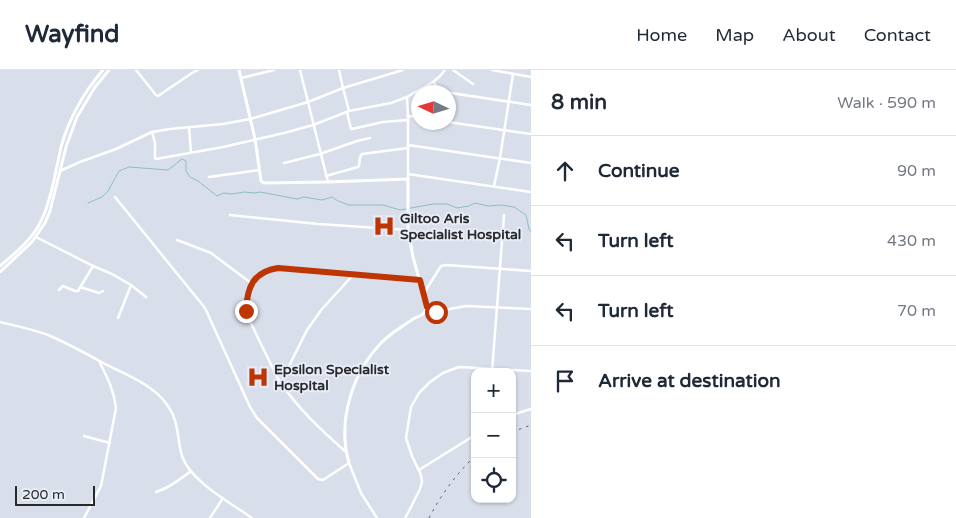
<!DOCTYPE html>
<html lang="en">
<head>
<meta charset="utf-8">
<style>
  body { margin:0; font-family:"Varela Round",sans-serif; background:#f6f6f7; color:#1f2937 }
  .controls { position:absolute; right:15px; bottom:15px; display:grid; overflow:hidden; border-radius:10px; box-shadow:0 1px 4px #0004 }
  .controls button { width:45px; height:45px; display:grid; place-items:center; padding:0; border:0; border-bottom:1px solid #e0e1e3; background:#fff; color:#1f2937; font:25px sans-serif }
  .compass { position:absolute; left:411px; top:15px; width:45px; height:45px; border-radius:50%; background:#fff; box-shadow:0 1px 4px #0004; rotate:274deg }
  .scale { position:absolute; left:15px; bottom:12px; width:80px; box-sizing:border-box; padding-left:5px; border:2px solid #27292d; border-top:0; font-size:14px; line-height:18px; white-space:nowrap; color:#27292d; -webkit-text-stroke:4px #e7ecf7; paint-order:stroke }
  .stop { position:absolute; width:15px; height:15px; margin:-11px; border:4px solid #be3504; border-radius:50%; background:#fff }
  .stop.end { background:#be3504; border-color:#fff; box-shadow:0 1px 5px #0008 }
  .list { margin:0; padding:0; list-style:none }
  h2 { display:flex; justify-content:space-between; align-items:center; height:65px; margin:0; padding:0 20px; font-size:21px }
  h2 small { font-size:16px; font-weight:400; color:#747a83 }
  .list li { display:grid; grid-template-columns:32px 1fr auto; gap:15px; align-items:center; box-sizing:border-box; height:70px; padding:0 20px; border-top:1px solid #e0e1e3 }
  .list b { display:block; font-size:19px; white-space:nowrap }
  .list em { font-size:16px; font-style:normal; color:#747a83 }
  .icon { flex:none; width:28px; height:28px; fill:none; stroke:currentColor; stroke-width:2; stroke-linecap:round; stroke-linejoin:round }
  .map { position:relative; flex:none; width:531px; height:448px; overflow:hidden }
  header { display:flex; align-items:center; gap:30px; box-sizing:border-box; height:70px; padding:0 25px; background:#fff; border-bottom:1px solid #e0e1e3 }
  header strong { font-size:24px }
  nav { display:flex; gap:28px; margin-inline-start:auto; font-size:18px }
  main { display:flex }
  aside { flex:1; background:#fff }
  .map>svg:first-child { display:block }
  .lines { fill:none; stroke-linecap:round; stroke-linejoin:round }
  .stream { stroke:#8ebdc3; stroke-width:1 }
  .minor { stroke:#fff; stroke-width:2.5 }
  .tertiary { stroke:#fff; stroke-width:3 }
  .rail { stroke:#5d6066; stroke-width:1; stroke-dasharray:2.5 5; stroke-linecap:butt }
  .route { stroke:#be3504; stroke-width:6 }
  .labels { text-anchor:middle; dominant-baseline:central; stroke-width:4; stroke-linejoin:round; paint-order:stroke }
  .poi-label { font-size:14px; font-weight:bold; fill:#27292d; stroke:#e7ecf7; text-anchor:start }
</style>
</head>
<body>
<header>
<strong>Wayfind</strong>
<nav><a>Home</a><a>Map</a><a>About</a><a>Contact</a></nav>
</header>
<main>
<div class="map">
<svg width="531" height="448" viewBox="0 0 531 448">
  <rect width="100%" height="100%" fill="#d9dfea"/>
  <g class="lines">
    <path class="stream" d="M88,133L102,127L108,121L119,101L129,97L168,100L182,89L186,91V101L190,107L198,111L217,126L224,123L231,124L245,122L254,123L260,122L297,129L304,127L322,130L332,127L338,131L349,135H383L400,140L433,134H447L457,138L469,136L475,133L488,136L501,135L514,137L526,145L529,159L531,162"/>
    <g class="minor">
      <path d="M136,0L156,25L158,26L192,3L198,0"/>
      <path d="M300,0L328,112"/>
      <path d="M339,0L343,18L349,41"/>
      <path d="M453,0L473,14"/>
      <path d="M492,0L531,7"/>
      <path d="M241,8L274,0"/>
      <path d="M433,12L439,19L444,22L531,35"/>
      <path d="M407,28L408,46V109"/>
      <path d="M347,42L351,59H352L383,52L408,50"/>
      <path d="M408,46L418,47"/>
      <path d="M448,52L531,64"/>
      <path d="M189,57L191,83"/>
      <path d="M152,62L155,73V88L156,89L223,77L284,63L313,55L349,41L391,33L407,27L433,12L440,6L445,0"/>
      <path d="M408,75L531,93"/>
      <path d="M284,93L320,84L357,71L370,68"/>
      <path d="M60,101L80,92L116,79L152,62L170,59L223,54L250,49L308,32L343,18L403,0"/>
      <path d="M408,104L531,122"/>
      <path d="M326,106L358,97L359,96L360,87L362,84L408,78"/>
      <path d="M209,107L259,100"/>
      <path d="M494,116L500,88L513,4"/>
      <path d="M115,127L205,238L250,337L257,348L318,409L323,410L349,393L361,423L377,448"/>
      <path d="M230,145L318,154L408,160"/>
      <path d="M408,163L442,165"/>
      <path d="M36,167L93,196L112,204L131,215L146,227"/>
      <path d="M177,170L211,183L251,213"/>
      <path d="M80,217L99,223L103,221"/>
      <path d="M59,220L63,216L75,221H78L93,196"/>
      <path d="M424,223L441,196L446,195L531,201"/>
      <path d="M423,244L466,236L531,239"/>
      <path d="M118,248L131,215"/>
      <path d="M0,252C16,256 32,259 48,265C67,273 87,284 105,294C127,305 154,315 168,336C179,351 177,369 182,386C190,411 231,433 252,448"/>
      <path d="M492,302L504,145"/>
      <path d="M282,315L285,304L307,260L322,239L354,204"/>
      <path d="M512,345L531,339"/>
      <path d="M84,366L110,373"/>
      <path d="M346,382C321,360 295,336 277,307L245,241C247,217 253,202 277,198L420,210"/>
      <path d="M419,400L475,365"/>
      <path d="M156,422C169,418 179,410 190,402"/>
      <path d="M84,448L101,416L116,338C114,320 107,307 99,291"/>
      <path d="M210,448L223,428"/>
      <path d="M405,448L409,441L420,419L422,412L421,405L412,386L406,368L411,337L419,323L430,312L443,303L459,297L531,301"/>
    </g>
    <g class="tertiary">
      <path d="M239,0L255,69L261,111L264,113L328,112L408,109V160L413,187L427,237C426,239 425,242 423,244C421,246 417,247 413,249C407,253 400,258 394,262C390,265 386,268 382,272C352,303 337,351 349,393"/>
      <path d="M0,196C15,183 32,170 41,151C51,131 56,100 61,77C69,49 84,22 103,0"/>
      <path d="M0,202L32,172L45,153L50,141L66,77L77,47L95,17L109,0"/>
    </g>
    <g class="rail">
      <path d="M512,362L531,355"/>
      <path d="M429,448C441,425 456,404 475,386"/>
    </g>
  </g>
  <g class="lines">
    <path class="route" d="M246,241C247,217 253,202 278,198L420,210L427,237L436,242"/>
  </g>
  <defs>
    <g id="hospital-bare" transform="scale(1.725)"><path d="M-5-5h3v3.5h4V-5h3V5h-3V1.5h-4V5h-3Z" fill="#be3504" stroke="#e7ecf7" stroke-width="2.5" paint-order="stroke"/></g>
  </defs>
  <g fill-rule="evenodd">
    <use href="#hospital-bare" x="384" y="156"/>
    <use href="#hospital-bare" x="258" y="307"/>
  </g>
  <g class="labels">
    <g class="poi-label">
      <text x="400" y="148">Giltoo Aris<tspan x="400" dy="16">Specialist Hospital</tspan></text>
      <text x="274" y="299">Epsilon Specialist<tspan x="274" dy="16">Hospital</tspan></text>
    </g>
  </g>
</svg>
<div class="controls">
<button>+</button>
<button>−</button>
<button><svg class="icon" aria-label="locate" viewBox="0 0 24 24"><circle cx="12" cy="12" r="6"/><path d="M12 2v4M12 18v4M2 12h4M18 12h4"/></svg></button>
</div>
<svg class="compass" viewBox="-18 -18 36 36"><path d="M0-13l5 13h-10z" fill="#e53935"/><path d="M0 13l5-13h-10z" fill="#747a83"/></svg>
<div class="scale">200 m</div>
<div class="stop" style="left:436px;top:242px"></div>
<div class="stop end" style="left:246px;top:241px"></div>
</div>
<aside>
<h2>8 min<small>Walk · 590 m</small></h2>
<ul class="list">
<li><svg class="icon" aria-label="ahead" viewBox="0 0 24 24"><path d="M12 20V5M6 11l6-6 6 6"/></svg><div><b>Continue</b></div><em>90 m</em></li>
<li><svg class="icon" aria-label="left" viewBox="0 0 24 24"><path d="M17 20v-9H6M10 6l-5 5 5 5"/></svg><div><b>Turn left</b></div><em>430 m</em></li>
<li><svg class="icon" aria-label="left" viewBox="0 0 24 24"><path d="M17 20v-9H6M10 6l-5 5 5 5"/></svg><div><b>Turn left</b></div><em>70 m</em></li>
<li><svg class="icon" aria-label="arrive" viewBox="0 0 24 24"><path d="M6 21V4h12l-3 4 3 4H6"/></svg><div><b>Arrive at destination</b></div></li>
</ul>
</aside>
</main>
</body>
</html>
